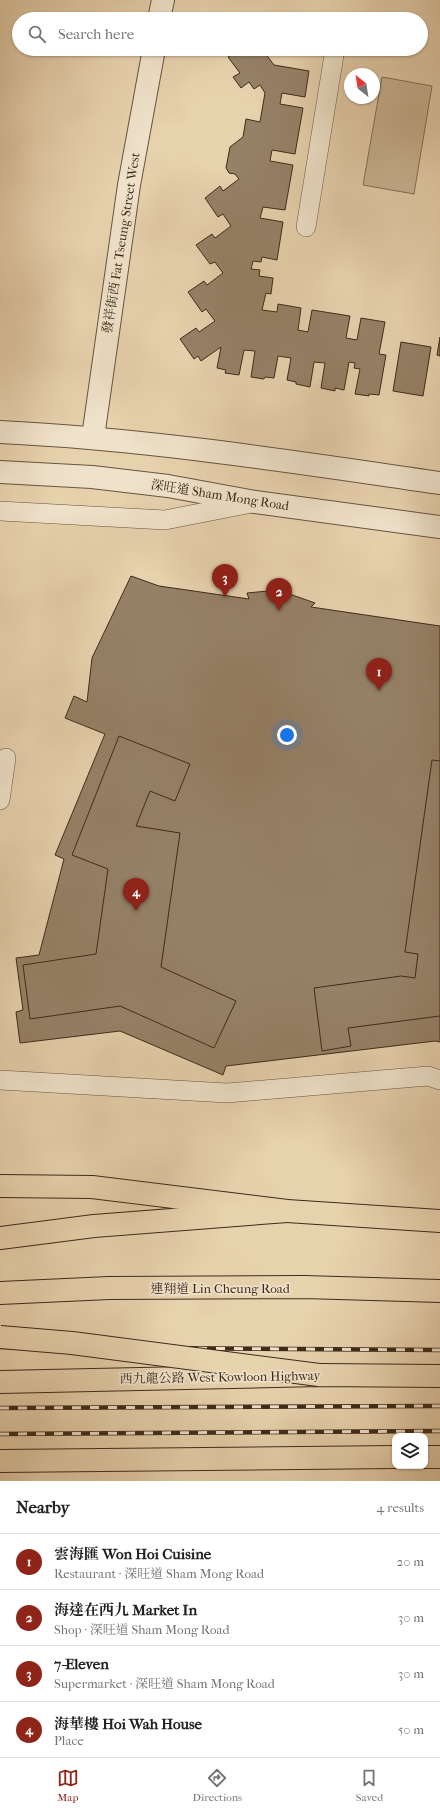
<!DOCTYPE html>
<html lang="en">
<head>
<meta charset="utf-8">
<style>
  body { margin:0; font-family:"IM FELL French Canon","Noto Serif TC",serif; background:#f2f2f2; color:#202124 }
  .controls { position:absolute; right:12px; bottom:12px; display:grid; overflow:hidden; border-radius:8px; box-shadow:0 1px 3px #0004 }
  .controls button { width:36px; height:36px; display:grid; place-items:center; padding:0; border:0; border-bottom:1px solid #e0e0e0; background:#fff; color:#202124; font:20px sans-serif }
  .compass { position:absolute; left:344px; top:68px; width:36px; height:36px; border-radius:50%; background:#fff; box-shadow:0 1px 3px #0004; rotate:330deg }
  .you { position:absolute; left:287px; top:735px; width:14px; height:14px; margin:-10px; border:3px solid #fff; border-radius:50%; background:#1a73e8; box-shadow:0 0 0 6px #1a73e833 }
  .badge { display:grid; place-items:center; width:26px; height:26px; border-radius:50%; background:#8f2418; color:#fff; font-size:13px; font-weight:700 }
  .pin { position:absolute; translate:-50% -33px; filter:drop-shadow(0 1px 2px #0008) }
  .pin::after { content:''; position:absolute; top:21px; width:14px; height:12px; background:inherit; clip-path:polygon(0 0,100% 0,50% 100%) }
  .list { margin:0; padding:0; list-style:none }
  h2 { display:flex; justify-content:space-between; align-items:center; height:52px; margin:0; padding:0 16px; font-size:17px }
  h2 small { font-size:13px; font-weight:400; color:#757577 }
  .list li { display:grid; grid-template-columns:26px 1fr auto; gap:12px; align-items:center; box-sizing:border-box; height:56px; padding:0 16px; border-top:1px solid #e0e0e0 }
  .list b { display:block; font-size:15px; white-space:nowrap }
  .list p { margin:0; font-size:13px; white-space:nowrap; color:#757577 }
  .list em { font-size:13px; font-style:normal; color:#757577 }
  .icon { flex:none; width:22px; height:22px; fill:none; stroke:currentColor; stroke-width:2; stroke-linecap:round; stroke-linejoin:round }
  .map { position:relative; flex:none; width:440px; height:1481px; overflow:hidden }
  .search { position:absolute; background:#fff; box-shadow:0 1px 3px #0004; left:12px; right:12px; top:12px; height:44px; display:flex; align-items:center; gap:10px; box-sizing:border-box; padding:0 14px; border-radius:22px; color:#757577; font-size:15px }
  .sheet { height:276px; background:#fff }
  nav { display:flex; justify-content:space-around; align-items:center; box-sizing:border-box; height:56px; border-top:1px solid #e0e0e0; background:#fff; font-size:11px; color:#757577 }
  nav a { display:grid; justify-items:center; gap:2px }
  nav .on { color:#8f2418 }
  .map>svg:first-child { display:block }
  .green { fill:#cab595; stroke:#847058 }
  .building { fill:#968167; stroke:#3e2a1a }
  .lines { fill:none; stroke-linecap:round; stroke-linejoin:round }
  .service-casing { stroke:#68543f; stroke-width:20 }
  .minor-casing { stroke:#68543f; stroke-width:24 }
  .tertiary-casing { stroke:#68543f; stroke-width:24 }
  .primary-casing { stroke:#3e2a1a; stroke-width:24 }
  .trunk-casing { stroke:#3e2a1a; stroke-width:24 }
  .motorway-casing { stroke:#3e2a1a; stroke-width:24 }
  .service { stroke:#efe2ca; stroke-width:19 }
  .minor { stroke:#efe2ca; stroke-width:22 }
  .tertiary { stroke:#efe2ca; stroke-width:22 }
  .primary { stroke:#e7d2ae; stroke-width:22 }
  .trunk { stroke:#e7d2ae; stroke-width:22 }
  .motorway { stroke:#e7d2ae; stroke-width:22 }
  .rail-casing { stroke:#3e2a1a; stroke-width:4.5 }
  .rail { stroke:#efe2ca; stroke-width:3; stroke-dasharray:9; stroke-linecap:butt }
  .motorway-bridge-casing { stroke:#3e2a1a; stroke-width:24; stroke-linecap:butt }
  .motorway-bridge { stroke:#e7d2ae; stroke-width:22 }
  .labels { text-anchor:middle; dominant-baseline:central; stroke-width:3.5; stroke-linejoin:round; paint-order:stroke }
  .street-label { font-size:13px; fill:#3e2a1a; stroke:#efe2ca }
</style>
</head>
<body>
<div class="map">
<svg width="440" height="1481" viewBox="0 0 440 1481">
  <rect width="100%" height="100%" fill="#e7d2ae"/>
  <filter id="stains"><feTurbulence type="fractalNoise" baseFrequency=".005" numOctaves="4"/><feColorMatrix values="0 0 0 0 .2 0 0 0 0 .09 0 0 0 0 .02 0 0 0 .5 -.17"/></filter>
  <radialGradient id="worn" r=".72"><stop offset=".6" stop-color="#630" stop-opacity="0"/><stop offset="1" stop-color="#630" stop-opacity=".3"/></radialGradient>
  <path class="green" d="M382,77L432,86L414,194L363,185Z"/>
  <g class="building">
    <path d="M239,49H242L246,54L252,49H257L262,56L265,53L274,65L309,71L305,97L282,93L280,104L303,108L295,154L272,150L270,161L293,165L285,210L263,207L260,218L283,222L277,260L262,257L261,262L253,261L251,269L260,270L259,276L273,278L271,294L266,293L262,310L277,312L278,304L301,308L298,330L308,332L312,310L350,316L346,338L357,340L361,318L385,322L379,354L386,355L379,395L369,394V396L355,394L360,369L354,368L355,363L349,362L344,390L335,388V391L321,388L325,363L314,362L310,387L296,384V382L287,380L291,358L278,356L274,378L265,377L264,379L251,377L255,351L244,350L239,375L225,373L226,370L217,368L221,347L201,361L198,356L194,359L180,339L196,328L199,332L215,321L206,309L202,312L188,292L204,281L207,285L223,273L215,262L210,264L196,245L212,234L215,238L231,226L223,214L218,217L205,198L220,186L223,191L239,179L235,174L229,173L226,168L230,147L243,137L246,119L260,122L265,93L260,85L254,89L249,82L241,88L233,77L240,73L228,57Z"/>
    <path d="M440,337V356L437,355Z"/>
    <path d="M401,342L431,347L423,396L393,391Z"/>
    <path d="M131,576L159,586L249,599L247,593L268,591L284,592L315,603L311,607L440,626V1042L435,1041L226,1066L223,1075L120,1031L20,1043L16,1012L23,1010L16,958L39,955L64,859L55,855L105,734L65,718L74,696L87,702L92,658Z"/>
    <path d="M119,736L190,764L175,801L150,791L136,826L180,833L161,967L236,1001L214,1048L120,1006L30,1019L23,965L96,954L108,869L72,855Z"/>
    <path d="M432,760L440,761V1016L348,1028L351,1046L322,1051L314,988L401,976L415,978L418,954L405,952Z"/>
  </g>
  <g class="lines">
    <g class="service-casing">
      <g id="service">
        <path d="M306,227L335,49"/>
        <path d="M0,511L165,520L252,503"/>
        <path d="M0,800L6,758"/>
        <path d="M0,1080L227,1093L428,1076L440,1080"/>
      </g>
    </g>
    <g class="minor-casing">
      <g id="minor">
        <path d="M159,19L163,0"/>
        <path d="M93,437L129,185L154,49"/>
      </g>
    </g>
    <g class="tertiary-casing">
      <g id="tertiary">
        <path d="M0,432C148,439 294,462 440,483"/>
        <path d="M0,472L92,477L168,486L255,502L440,527"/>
      </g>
    </g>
    <g class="primary-casing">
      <path id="primary" d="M0,1186L92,1187L287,1211L440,1221"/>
    </g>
    <g class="trunk-casing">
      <g id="trunk">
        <path d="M0,1238L94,1226L287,1211"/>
        <path d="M0,1293L109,1288L304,1287L440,1291"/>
      </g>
    </g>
    <g class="motorway-casing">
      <g id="motorway">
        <path d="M0,1382L319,1375L440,1376"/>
        <path d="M425,1457H440"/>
        <path d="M0,1461L395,1457"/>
      </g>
    </g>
    <use href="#service" class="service"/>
    <use href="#minor" class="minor"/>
    <use href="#tertiary" class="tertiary"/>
    <use href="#primary" class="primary"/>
    <use href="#trunk" class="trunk"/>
    <use href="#motorway" class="motorway"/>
    <g class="rail-casing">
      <g id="rail">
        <path d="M0,1347L440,1350"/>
        <path d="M0,1408L440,1406"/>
        <path d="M0,1434L440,1431"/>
      </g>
    </g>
    <use href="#rail" class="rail"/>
    <g class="motorway-bridge-casing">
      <path id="motorway-bridge" d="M0,1337L72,1343L319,1375"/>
    </g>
    <use href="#motorway-bridge" class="motorway-bridge"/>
  </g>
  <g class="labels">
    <g class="street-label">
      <text transform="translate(121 243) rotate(-81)">發祥街西 Fat Tseung Street West</text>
      <text transform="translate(220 495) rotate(9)">深旺道 Sham Mong Road</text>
      <text x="220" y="1288">連翔道 Lin Cheung Road</text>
      <text transform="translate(220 1377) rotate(-1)">西九龍公路 West Kowloon Highway</text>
    </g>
  </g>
  <rect width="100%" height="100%" filter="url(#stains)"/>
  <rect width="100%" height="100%" fill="url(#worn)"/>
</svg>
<div class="controls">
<button><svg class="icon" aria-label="layers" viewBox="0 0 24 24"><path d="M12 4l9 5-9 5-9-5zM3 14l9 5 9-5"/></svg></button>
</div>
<svg class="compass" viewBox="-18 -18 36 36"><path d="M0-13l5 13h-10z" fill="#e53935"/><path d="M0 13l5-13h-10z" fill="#757577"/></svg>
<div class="you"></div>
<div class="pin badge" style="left:379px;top:691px">1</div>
<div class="pin badge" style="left:279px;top:611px">2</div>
<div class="pin badge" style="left:225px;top:597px">3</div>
<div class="pin badge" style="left:136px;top:911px">4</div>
<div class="search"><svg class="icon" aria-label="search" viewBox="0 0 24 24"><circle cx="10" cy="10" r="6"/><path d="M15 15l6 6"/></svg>Search here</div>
</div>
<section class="sheet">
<h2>Nearby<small>4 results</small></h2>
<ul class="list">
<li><span class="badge">1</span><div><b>雲海匯 Won Hoi Cuisine</b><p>Restaurant · 深旺道 Sham Mong Road</p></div><em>20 m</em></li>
<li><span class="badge">2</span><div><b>海達在西九 Market In</b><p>Shop · 深旺道 Sham Mong Road</p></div><em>30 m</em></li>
<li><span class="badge">3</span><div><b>7-Eleven</b><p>Supermarket · 深旺道 Sham Mong Road</p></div><em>30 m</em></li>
<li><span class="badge">4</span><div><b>海華樓 Hoi Wah House</b><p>Place</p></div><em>50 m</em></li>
</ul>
</section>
<nav>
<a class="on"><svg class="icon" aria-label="map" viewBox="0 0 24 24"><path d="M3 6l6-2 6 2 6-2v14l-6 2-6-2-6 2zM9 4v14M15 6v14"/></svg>Map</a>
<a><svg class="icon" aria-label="directions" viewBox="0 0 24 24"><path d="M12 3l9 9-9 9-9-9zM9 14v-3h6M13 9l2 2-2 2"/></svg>Directions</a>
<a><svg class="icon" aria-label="saved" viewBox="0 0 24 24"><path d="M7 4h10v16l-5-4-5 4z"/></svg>Saved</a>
</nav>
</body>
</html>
